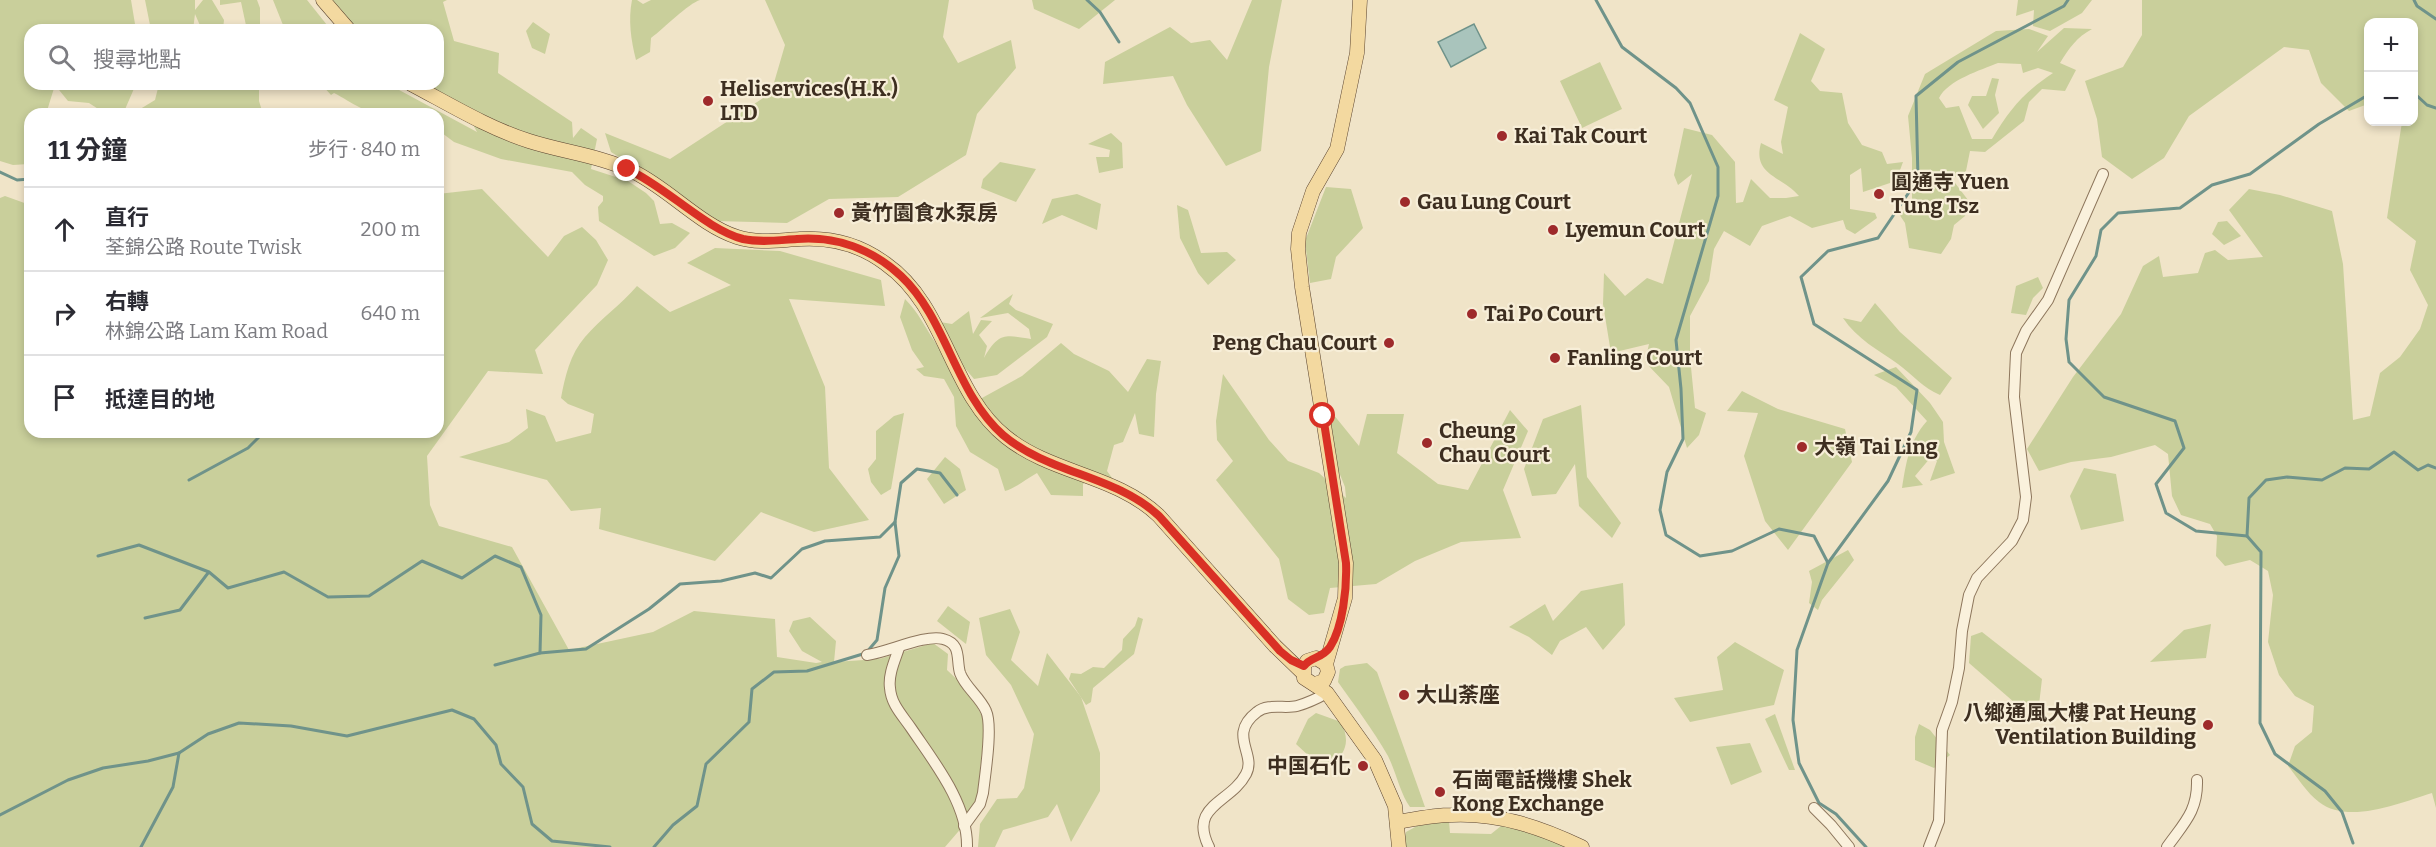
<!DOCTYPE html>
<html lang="zh-TW">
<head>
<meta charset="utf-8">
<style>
  body { margin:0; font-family:Bitter,"Noto Sans TC",serif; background:#f7f7f7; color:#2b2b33 }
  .controls { position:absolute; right:18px; top:18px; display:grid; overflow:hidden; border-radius:12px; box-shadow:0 3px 9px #0003 }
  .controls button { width:54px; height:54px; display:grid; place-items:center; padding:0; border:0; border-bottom:2px solid #e1e1e2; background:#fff; color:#2b2b33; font:30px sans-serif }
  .stop { position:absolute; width:18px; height:18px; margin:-14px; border:4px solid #d93025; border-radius:50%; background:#fff }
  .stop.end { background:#d93025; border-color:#fff; box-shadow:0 2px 6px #0008 }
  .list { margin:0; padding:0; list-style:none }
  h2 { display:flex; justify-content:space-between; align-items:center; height:78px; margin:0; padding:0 24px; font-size:26px }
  h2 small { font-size:20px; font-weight:400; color:#7c7c81 }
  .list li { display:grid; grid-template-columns:39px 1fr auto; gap:18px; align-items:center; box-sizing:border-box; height:84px; padding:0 24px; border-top:2px solid #e1e1e2 }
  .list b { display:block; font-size:22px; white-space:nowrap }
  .list p { margin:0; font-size:20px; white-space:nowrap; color:#7c7c81 }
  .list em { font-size:20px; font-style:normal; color:#7c7c81 }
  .icon { flex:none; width:33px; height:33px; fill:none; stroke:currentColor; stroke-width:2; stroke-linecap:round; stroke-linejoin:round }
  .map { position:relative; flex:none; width:2436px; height:847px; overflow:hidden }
  .search { position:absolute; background:#fff; box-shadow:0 3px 9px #0003; left:24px; top:24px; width:420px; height:66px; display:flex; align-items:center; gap:15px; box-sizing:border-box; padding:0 21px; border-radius:18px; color:#7c7c81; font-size:22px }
  .panel { position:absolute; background:#fff; box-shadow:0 3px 9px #0003; left:24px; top:108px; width:420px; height:330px; border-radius:18px }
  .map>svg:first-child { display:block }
  .green { fill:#c9cf9b; fill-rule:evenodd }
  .water { fill:#a9c4bc; stroke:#6f938a; stroke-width:1.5 }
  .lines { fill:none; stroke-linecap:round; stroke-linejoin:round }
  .stream { stroke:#6f938a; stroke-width:3 }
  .minor-casing { stroke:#8d765c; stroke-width:12 }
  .major-casing { stroke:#5b4430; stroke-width:15 }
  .minor { stroke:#faf1dc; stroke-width:10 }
  .major { stroke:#f3d9a0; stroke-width:14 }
  .route { stroke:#d93025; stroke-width:8 }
  .poi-dot { fill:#9e2a2b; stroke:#f7eed8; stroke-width:2 }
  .labels { text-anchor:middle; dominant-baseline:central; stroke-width:4.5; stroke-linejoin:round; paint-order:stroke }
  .poi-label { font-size:21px; font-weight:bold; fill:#3d2e20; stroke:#f7eed8; text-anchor:start }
</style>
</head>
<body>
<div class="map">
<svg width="2436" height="847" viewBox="0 0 2436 847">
  <rect width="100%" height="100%" fill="#f0e4c8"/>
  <g class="green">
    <path d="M0,0H131L136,30H30V84H136L123,114H106L89,103L68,101L55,85L46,114H30L29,164L13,165L0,161Z"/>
    <path d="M145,0H195V10L203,0H212L224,20L223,30H202L195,14L193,30H151Z"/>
    <path d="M220,0H257L260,8V30H247L241,2L220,5Z"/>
    <path d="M273,0H307L331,30H285Z"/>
    <path d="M325,0H447L443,2L454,41L499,53L498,73L572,122L573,138L581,128L597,139L591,169L628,181L646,193L654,201L660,224L672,223L690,233L675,248L654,256L599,221L598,207L603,201V196L585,185L572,172L501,159L454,142L438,130V114H409L402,110C373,121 359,106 334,93L331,95L321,84H388L477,132L470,119L409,84H438V30H353Z"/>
    <path d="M632,0H637L643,4L651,0H700C689,3 663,29 651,38L650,52L636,60C631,40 628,20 632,0Z"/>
    <path d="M765,0H949L943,37L958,63L1011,40L1016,68L977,114L966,155L898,197L829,199L787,223L714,221L668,188L611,152L605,133L670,159L771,93L785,45Z"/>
    <path d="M1032,0H1115L1079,29L1034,9Z"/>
    <path d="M1252,0H1282L1269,67L1261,151L1226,166L1187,105L1173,76L1103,84L1105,62L1170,27L1191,43L1210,40L1227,60Z"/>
    <path d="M2018,0H2092L2082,13L2050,31L2033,26L2034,10L2016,16Z"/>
    <path d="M2142,0H2436V808L2432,793C2400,803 2348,825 2319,802C2307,793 2297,777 2288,766L2295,746L2312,732L2314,706L2295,696L2279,675L2268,642L2273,595L2268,571L2250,560L2225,566L2216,556L2217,536L2210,524L2181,515L2172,496L2168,454L2155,445L2111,457L2071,462L2039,471L2027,449L2073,377L2121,314L2143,266L2159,256L2163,277L2198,273L2205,253L2215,250L2228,260L2263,257L2229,210L2249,189L2280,195L2332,211L2343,264L2353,420L2370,416L2380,373L2400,357L2420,329L2428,305L2410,270L2416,241L2387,218L2402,122H2414V22H2368V104L2349,111L2321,83L2309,50L2284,47L2189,116L2164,158L2132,179L2102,157L2097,119L2085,81L2123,67L2142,35Z"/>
    <path d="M533,22L550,34L545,54L532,48L526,31Z"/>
    <path d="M2064,28L2092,29C2077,37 2069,48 2060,63L2076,70L2065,91L2042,89L2029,102L2024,121L1985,152L1970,151L1966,171L1952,179L1968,200L1965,216L1954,225L1951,239L1941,254L1909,248L1905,223L1899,214L1912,204V158L1908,116L1925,74L1996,31L2029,29L2048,36L2037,52ZM1998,63L2021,64L2023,73L2038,68L2053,73C2023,93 2010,109 1992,139H1972L1959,106L1946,108L1939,98C1948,80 1981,70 1998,63Z"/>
    <path d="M1800,33L1825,49L1811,81L1820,91L1842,93L1848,123L1862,145L1882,152L1887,164L1903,162L1896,181L1863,192L1861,168L1850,175V209L1875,213L1877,218L1855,234L1846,229L1843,220L1812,228L1790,216L1762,226L1750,246L1724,231L1714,249L1709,281L1690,316V357L1695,408L1706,413L1699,435L1687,448L1669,387L1645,362L1649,344L1611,353L1603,304L1604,273L1625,296L1647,278L1663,284L1692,174L1678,185L1674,175L1684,128L1712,135L1735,162L1736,203L1743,202L1751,179L1770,198H1786L1799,196C1782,176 1752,175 1761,143L1783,154L1781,142L1788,107L1774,100Z"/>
    <path d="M1600,62L1622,109L1582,128L1560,81Z"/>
    <path d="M1992,78L1999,79L1995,95L1999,113L1983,129L1968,105L1972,96H1986Z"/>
    <path d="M159,84H259V101L263,114H132L155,100Z"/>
    <path d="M1111,133L1122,143L1123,168L1099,173L1096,157H1109L1110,150L1088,144Z"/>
    <path d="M1000,162L1036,169L1016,202L981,188L983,179Z"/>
    <path d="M1326,187L1351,189L1363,228L1336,257L1331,279L1310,283L1305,241Z"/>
    <path d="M482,189L548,257L564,236L582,227L596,240L608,260L597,285L535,350L543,374L488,371L427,456L430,505L439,526L512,547L569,650L653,632L694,611L775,619L777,657L816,663L822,662L802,651L789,631L793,621L810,617L836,641L834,662L879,659L933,643L948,654L947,670L969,691L985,722L976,811L945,847H0V198L5,196L30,205V432H438V194Z"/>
    <path d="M1077,194L1101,204L1097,230L1062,215L1042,224L1052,199Z"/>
    <path d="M1177,205L1188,210L1201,253L1227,252L1236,260L1208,285L1198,273L1180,238Z"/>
    <path d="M2227,221L2241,236L2224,245L2212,234L2218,222Z"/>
    <path d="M715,248L780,251L881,280L885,306L789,299L825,387L829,468L869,520L814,532L761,512L715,561L599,529L601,508L571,511L547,480L459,457L509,442L528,428L526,409L545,416L556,442L591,433L594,414L568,404L561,398C565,377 570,354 585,337C601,318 621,305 637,286L670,312L731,285L687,263Z"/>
    <path d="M2038,277L2043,288L2033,298L2026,315L2011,313L2016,286Z"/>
    <path d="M1013,294L1009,304L1016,310L1053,324L1047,337L997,375L974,379L963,366L945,349L940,322L952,324L969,311L973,334L981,320L992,321L979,335L987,346L984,358C999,332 1005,335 1031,339L1029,329L1008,313L980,318Z"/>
    <path d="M905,299C918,312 925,327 935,342C948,363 961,382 971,404L1022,376L1061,343L1074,354L1109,371L1128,392L1147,359L1161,361L1156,394L1154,437L1139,434L1135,413L1123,442L1114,445L1107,471L1115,482L1095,476L1083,484V496L1051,495L1037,473C1026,479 1016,488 1005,491L998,469L970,452L956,426L954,397L944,379L924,376L916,369L924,367L912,350L900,317Z"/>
    <path d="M1875,303L1900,332L1952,378L1940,395C1923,388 1913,375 1898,364C1878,350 1857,339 1843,318L1861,322Z"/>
    <path d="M1896,367L1930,403L1943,422L1944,442L1955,473L1930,481L1937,461L1931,457L1915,476L1923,485L1902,488C1906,463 1909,441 1927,421L1896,387L1874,375Z"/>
    <path d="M1223,374L1269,440L1288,461L1319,473L1346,498L1345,487L1335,462L1329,409L1359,446L1367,414H1404L1397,453L1438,484L1468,490L1510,410L1528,431L1503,490L1521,538L1461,542L1415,561L1376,584L1330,588L1324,613L1309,615L1288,599L1279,559L1216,480L1233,461L1217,440L1216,421Z"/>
    <path d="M1742,391L1778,409L1845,429L1852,462L1788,550L1765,521L1744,456L1758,413L1727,411Z"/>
    <path d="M1581,405L1587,477L1621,523L1612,538L1579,506L1575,464L1556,494L1532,496L1524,469L1543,419Z"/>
    <path d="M904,413L891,489L881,495L871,482L868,469L876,459V431L894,416Z"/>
    <path d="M945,457L960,469L966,490L944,504L927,479Z"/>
    <path d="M2084,468L2116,474L2124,521L2081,530L2070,496Z"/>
    <path d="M1848,550L1854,560L1822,600L1818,610L1809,603L1812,582L1809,571Z"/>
    <path d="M1623,583L1625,625L1603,650L1586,627L1560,641L1552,655L1529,637L1509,627L1545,604L1553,621L1581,591Z"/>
    <path d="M948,606L970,622L966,644L937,621Z"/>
    <path d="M1010,609L1020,632L1011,660L1038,686L1047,653L1081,697L1100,753V791L1071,842L1057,804L1048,817L1003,830L995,847H978L980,824L997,799L1017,798L1024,788L1034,734L1011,685L986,655L979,618Z"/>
    <path d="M1138,617L1143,619L1134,654L1093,688L1091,702L1086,705L1069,679L1071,673L1081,674L1093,667L1104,668L1122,650L1123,639L1135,626Z"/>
    <path d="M2211,624L2206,658L2150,662L2184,630Z"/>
    <path d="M1982,632L2042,679L2037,722L1969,663L1971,636Z"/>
    <path d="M1735,642L1784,670L1774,705L1690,722L1674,698L1723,690L1717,657Z"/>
    <path d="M1367,663L1377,672L1425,807H1410C1400,793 1396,772 1388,756C1373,730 1355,706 1338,682L1340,669L1345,666Z"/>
    <path d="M1316,713L1341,722C1352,745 1344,756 1324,770L1296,744L1308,719Z"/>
    <path d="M1775,714L1795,770H1789L1765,719Z"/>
    <path d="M1919,724L1930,730L1950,755L1934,768L1915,760V737Z"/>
    <path d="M1750,743L1762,772L1731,785L1716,747Z"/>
    <path d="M1449,821L1450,833L1491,834L1501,826L1521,829L1568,847H1403L1406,832L1417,826Z"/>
  </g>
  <path class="water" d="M1474,24L1486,48L1451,67L1438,42Z"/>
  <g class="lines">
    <g class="stream">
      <path d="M1087,0L1100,12L1119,42"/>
      <path d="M1596,0L1622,47L1676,88L1690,103L1718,167V196L1676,340L1681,389L1683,439L1667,472L1660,510L1666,535L1700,556L1732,551L1779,529L1814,536L1828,563L1797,650L1793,720L1799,763L1819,803L1836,814L1866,847"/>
      <path d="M2414,0L2417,6L2436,19"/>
      <path d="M2414,93L2427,105L2436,108"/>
      <path d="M0,172L17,180L30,179"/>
      <path d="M189,480L248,448L264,432"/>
      <path d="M2247,536L2196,531L2166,513L2156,484L2184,448L2175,421L2104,397L2069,362L2066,339L2069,300L2096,256L2101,230L2118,213L2180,208L2212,185L2250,174L2319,124L2368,95"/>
      <path d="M98,556L139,545L209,572L228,588L284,572L328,597L369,596L422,561L462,578L495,556L521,567L541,615L540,653"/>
      <path d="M1828,563L1888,481L1911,432L1917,390L1814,324L1801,277L1828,251L1878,238L1918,179L1916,96L1958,62L2064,6L2068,0"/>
      <path d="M145,618L180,610L208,573"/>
      <path d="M495,665L540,653L586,649L649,609L680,584L721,581L755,573L771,578L802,549L825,541L880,537L895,522"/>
      <path d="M0,815L68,780L103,768L148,761L179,753L208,734L239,723L291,726L347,736L452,710L474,719L496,745L501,764L523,787L532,824L552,841L610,847"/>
      <path d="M2353,843L2342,812L2325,791L2275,754L2260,723L2261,552L2247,536L2249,498L2266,480L2287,477L2322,480L2345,468L2369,469L2394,452L2418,470L2428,465L2436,468"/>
      <path d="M141,847L173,787L179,753"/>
      <path d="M654,847L673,825L697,806L706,764L749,722L752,689L774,672L807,671L866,653L877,640L885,588L899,556L895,522L901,483L917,469L940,473L957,495"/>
    </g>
    <g class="minor-casing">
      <g id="minor">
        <path d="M899,648C895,660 888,675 890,688C891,704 902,715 911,728C934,762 968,804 967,847"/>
        <path d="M867,655C888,652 926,634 943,639C962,644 956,659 960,673C965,687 980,697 986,711C993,726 985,775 983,793L980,804L964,826"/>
        <path d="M1814,808L1831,825L1849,847"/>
        <path d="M1209,847C1188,805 1231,803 1246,774C1257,754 1227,735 1257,712C1268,703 1285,709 1297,706C1308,703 1318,698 1327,693"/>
        <path d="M1929,847L1939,821L1942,730L1952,702L1959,668L1962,631L1969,595L1977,578L2012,541L2023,520L2026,497L2014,397L2016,353L2026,331L2048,300L2103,174"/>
        <path d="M2167,847C2184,823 2198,811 2197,780"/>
      </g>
    </g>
    <g class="major-casing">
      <g id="major">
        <path d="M323,0L349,30"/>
        <path d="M411,84C449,104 488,128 529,141C563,152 602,156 634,172C669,189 700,225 737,237C758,244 779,240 800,239C832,237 861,245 886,264C946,306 950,393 1006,437C1052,474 1117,475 1159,516L1275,646L1302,672"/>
        <path d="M1326,664L1345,598L1346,563L1302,287L1298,249L1299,233L1313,191L1337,149L1357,53L1360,0"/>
        <path d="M1315,684L1324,681L1328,672L1326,664L1316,658L1307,661L1304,666V678L1327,693L1375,760L1395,806L1399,847"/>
        <path d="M1397,822C1415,819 1434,815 1452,815C1499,813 1540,827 1582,847"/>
      </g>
    </g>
    <use href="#minor" class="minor"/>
    <use href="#major" class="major"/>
  </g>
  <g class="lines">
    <path class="route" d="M627,169C665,186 707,230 743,239C761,243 779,240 797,239C836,236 872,249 901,276C947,319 955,393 1003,435C1049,474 1115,475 1159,516L1280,651L1291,660L1304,666C1311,656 1322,659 1330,647C1343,627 1347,587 1346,563L1323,416"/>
  </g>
  <g class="poi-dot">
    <circle cx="708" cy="101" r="6"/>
    <circle cx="1502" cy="136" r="6"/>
    <circle cx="1879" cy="194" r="6"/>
    <circle cx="1405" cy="202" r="6"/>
    <circle cx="839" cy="213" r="6"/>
    <circle cx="1553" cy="230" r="6"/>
    <circle cx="1472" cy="314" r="6"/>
    <circle cx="1389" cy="343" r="6"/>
    <circle cx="1555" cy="358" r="6"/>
    <circle cx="1427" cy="443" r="6"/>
    <circle cx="1802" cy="447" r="6"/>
    <circle cx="1404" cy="695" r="6"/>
    <circle cx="2208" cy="725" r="6"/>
    <circle cx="1363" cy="766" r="6"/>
    <circle cx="1440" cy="792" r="6"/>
  </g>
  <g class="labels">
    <g class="poi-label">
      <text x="720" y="89">Heliservices(H.K.)<tspan x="720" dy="24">LTD</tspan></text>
      <text x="1514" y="136">Kai Tak Court</text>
      <text x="1891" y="182">圓通寺 Yuen<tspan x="1891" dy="24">Tung Tsz</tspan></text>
      <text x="1417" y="202">Gau Lung Court</text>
      <text x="851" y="213">黃竹園食水泵房</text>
      <text x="1565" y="230">Lyemun Court</text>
      <text x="1484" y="314">Tai Po Court</text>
      <text x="1377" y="343" text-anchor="end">Peng Chau Court</text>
      <text x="1567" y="358">Fanling Court</text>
      <text x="1439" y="431">Cheung<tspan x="1439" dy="24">Chau Court</tspan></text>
      <text x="1814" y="447">大嶺 Tai Ling</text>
      <text x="1416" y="695">大山荼座</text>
      <text x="2196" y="713" text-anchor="end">八鄉通風大樓 Pat Heung<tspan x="2196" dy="24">Ventilation Building</tspan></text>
      <text x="1351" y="766" text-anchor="end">中国石化</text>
      <text x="1452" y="780">石崗電話機樓 Shek<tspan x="1452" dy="24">Kong Exchange</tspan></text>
    </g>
  </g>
</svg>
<div class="controls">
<button>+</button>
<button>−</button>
</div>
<div class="stop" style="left:1323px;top:416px"></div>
<div class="stop end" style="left:627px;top:169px"></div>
<div class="search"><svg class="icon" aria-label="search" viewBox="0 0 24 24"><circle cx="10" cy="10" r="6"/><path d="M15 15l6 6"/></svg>搜尋地點</div>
<section class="panel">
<h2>11 分鐘<small>步行 · 840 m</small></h2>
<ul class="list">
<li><svg class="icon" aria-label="ahead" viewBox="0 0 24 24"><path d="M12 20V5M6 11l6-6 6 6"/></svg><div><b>直行</b><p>荃錦公路 Route Twisk</p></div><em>200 m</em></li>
<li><svg class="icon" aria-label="right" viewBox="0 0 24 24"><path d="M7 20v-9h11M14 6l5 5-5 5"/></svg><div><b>右轉</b><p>林錦公路 Lam Kam Road</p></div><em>640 m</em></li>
<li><svg class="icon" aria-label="arrive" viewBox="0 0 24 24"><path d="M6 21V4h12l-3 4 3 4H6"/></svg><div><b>抵達目的地</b></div></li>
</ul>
</section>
</div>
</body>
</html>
